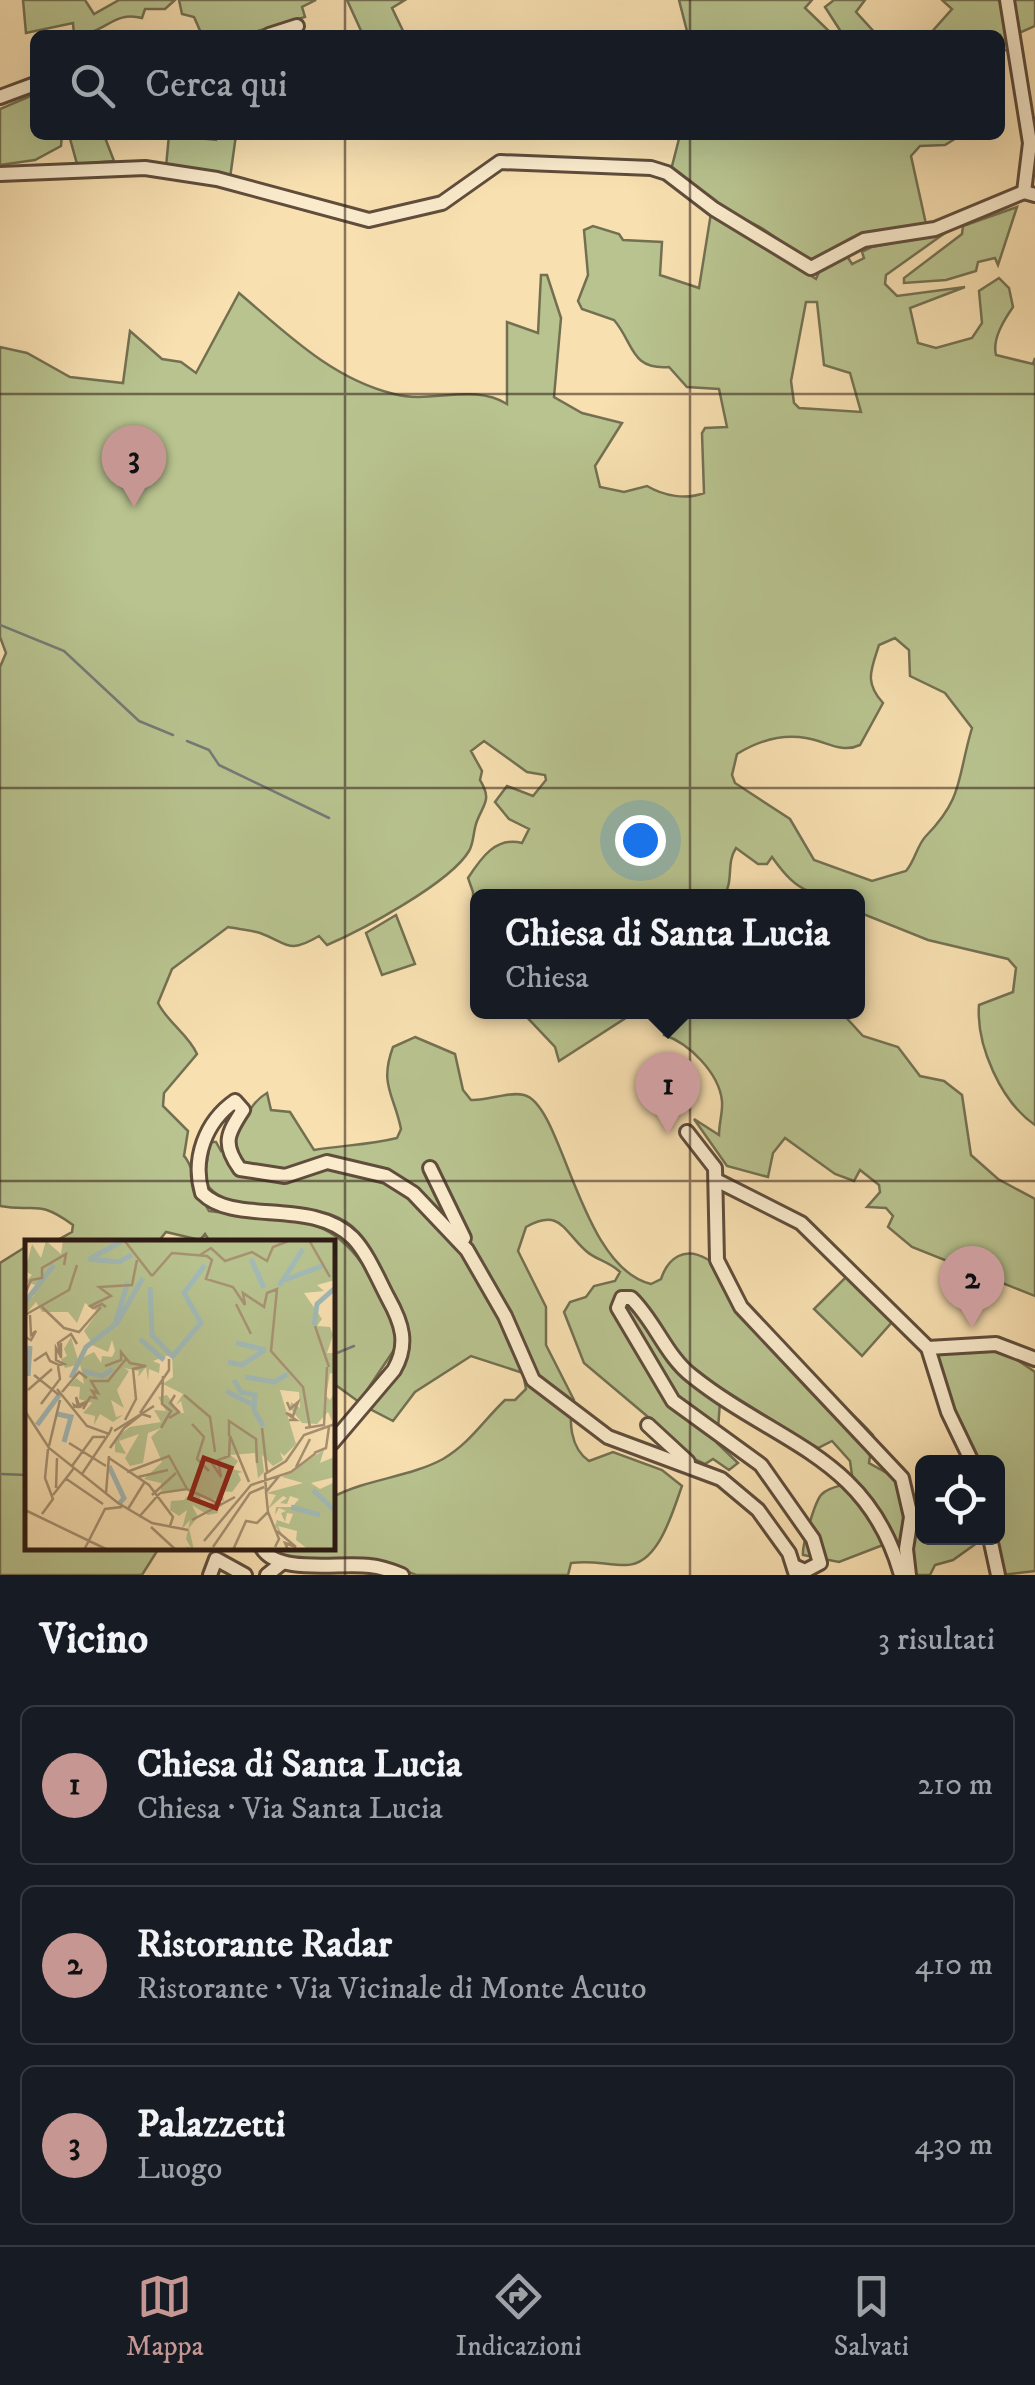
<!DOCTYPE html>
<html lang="it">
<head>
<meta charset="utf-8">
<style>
  body { margin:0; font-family:"IM FELL DW Pica",serif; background:#20242c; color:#f1f3f6 }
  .controls { position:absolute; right:30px; bottom:30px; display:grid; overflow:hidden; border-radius:15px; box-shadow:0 10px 40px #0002 }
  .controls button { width:90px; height:90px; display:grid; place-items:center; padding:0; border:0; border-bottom:2px solid #363941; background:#171b24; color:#f1f3f6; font:50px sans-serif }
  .you { position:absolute; left:640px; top:840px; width:35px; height:35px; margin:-25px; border:8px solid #fff; border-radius:50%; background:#1a73e8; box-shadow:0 0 0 15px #1a73e833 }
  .badge { display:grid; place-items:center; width:65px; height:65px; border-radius:50%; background:#c59692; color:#111; font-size:32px; font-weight:700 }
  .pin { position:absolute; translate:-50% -82px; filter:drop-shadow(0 2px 5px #0008) }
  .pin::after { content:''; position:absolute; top:52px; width:35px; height:30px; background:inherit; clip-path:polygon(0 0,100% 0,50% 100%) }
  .popup { position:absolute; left:470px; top:889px; width:395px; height:130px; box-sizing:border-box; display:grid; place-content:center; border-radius:15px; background:#171b24; filter:drop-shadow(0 2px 8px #0005); font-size:32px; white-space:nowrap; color:#9ea1a6 }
  .popup b { font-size:38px; color:#f1f3f6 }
  .popup::after { content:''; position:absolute; left:50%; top:100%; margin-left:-20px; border:20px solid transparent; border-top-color:#171b24 }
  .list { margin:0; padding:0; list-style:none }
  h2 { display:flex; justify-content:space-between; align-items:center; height:130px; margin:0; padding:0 40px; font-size:42px }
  h2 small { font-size:32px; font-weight:400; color:#9ea1a6 }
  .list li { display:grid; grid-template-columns:65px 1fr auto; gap:30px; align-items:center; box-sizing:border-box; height:160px; margin:0 20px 20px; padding:0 20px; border:2px solid #363941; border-radius:15px }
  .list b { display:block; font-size:38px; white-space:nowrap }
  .list p { margin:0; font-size:32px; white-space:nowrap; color:#9ea1a6 }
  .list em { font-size:32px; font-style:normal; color:#9ea1a6 }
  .icon { flex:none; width:55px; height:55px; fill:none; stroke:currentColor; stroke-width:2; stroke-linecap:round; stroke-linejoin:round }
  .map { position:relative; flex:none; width:1035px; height:1575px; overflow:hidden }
  .search { position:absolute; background:#171b24; box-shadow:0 10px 40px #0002; left:30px; right:30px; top:30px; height:110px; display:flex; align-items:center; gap:25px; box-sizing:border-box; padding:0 35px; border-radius:15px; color:#9ea1a6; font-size:38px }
  .sheet { height:670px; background:#171b24 }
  nav { display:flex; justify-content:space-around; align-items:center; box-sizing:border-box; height:140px; border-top:2px solid #363941; background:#171b24; font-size:28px; color:#9ea1a6 }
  nav a { display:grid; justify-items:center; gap:5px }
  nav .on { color:#c59692 }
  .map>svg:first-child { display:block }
  .green { fill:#b8c38f; stroke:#737052; stroke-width:2.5; fill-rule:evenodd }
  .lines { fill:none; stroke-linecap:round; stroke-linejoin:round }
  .stream { stroke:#747b76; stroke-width:2.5 }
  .minor-casing { stroke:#604d3c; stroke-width:18 }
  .minor { stroke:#faebcc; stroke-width:12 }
  .grid { fill:none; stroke:#2e1c15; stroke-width:2.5; stroke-opacity:0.55 }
  .inset-river { fill:none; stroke:#a2bab7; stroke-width:5 }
  .inset-road { fill:none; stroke:#a79273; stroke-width:2.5 }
  .view { fill:#8f2418; fill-opacity:0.15; stroke:#8f2418; stroke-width:5 }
  .inset-edge { fill:none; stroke:#2e1c15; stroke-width:5 }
</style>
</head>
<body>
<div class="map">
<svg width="1035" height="1575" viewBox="0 0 1035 1575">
  <rect width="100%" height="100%" fill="#f8e0b1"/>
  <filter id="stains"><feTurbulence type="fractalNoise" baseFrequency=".002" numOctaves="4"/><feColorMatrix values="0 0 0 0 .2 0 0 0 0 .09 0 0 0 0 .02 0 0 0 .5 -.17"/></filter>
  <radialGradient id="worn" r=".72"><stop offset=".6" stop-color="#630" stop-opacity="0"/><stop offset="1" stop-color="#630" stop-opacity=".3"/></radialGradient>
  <g class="green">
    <path d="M23,0H85L94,14L119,0H175L165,9H145L142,18C113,10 105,35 74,35L73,23L26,33Z"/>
    <path d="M179,0H316L302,7L305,17L244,35H202L194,17L182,14Z"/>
    <path d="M347,0H405L392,8L405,35H363Z"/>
    <path d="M679,0H812L805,8L832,34L688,35Z"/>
    <path d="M834,0H865L856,12L877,35H843L825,7Z"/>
    <path d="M942,0H1035V26L1010,37L1007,50L1000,51V35H929L952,9Z"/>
    <path d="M35,94V135H62L61,146L35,160L0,165V109Z"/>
    <path d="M69,135H104L114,161L77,164Z"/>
    <path d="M169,135L216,140L217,135H236L230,178L166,167Z"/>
    <path d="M680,135H961L945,145L920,146L911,156L926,224L872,232L813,263L760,227L721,207L671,170Z"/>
    <path d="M1017,207L998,265L995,258L978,262L976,271L946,280L904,283V278L962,234L963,226Z"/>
    <path d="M711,213L816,279L819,272L847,256L852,264L864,258L862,252L872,247L945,233L886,275L885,284L897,296L965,287L910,308L918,343L936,348L972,338L982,323L979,291L999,278L1009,288L1013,307C1004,320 992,339 996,355L1033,364L1035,358V1125C1001,1102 976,1045 979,1005L1013,992L1016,968L1008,959L928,940L858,912V896C812,896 799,895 772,857L767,864H758L736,848C726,863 734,880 724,896H478V938L473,935V892L468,878C481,858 496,836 522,843L529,829L509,819L495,802L507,786L533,796L546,780L545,775L527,772L484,741L471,751L482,771L480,780C492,800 484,803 477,821C473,831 474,843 469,851C450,883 362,930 327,945L319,936C287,955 288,943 260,933C251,930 238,929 228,927L172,969L158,1003C168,1023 188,1034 197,1054L164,1093L163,1106L188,1131L184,1156C193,1164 197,1194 209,1211C291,1221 338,1207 379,1293C386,1309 398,1326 398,1344L359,1402L333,1383L332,1242H210L205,1234L200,1240L166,1232L158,1242H54L72,1232L73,1225C36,1198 36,1213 0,1206V667L6,653L0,637V347L27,353L70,377L123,383L130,331L162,359L181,362L196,373L239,293C286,333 332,379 394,394C431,404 473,383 507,404V322L538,333L541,275H547L561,318L554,397L582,413L622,423L595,466L600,487L624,492L647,486C664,496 686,500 704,493L702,433L705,428L727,427L719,389L687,387L669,367C630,370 634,343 614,320L582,309L578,301L588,275L584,230L593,226L619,234L623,240L662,242L660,275L699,288ZM806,302H817L824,365L850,373L861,412L799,408L794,403L791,381ZM895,638L909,650L910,676L945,693L972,728C957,778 964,797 926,836C917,845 915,861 906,871L872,881L814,860L790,819L735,783L732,775L737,754C758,741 782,734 806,738C826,741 841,754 860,745L883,703C864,682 871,670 879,645Z"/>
    <path d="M396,915L415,964L382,975L366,933Z"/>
    <path d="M522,1012H635L559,1061L555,1047Z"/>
    <path d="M673,1012H841L863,1036L898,1047L920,1076L944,1081L962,1095L971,1155L998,1179L1035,1199V1296L912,1247L888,1227L893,1216L886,1208L867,1207L880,1192L879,1185L860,1170L854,1181L835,1174L785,1138L773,1153L768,1177L727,1166L694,1119L719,1135C719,1123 723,1112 722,1101C719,1073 689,1043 664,1035Z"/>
    <path d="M415,1037L455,1054L463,1090L471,1100C488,1101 508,1091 524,1095C563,1104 579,1267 651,1284L661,1279C668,1258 684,1246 707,1259C725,1268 729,1301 742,1317C781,1361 834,1392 873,1435L869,1463L894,1477L909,1505L922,1508V1538L981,1540L953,1560L935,1565L930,1575H908L896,1540L839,1562L803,1555C802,1546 815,1500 822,1494C830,1486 843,1486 853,1482L850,1461L832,1441L818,1448L721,1388L717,1443L738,1463L729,1470L713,1459L705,1464L681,1453L660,1427L584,1363L564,1312L570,1302L586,1297L594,1286L615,1281L620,1272C609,1261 595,1260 585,1250C563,1230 560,1208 526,1227L518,1251L546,1307V1345L574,1400C568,1420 570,1448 589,1461L613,1452L662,1470L682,1486C673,1510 659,1565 626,1565C606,1565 592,1560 571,1563L568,1575H416L388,1564L290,1559L269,1548H332L333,1497C367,1479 410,1477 443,1459C470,1443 483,1421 505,1400H515L526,1389L523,1373L471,1356L415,1392L393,1421L370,1409C407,1354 420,1350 388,1286C378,1267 369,1242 353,1227C313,1191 234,1226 204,1181L210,1142H216L221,1151C241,1137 245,1105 267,1093L271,1110L290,1112L314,1150C344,1145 369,1145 397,1138L401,1129C394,1094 379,1085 393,1047Z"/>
    <path d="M27,1246L28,1548H159L142,1575H0V1263Z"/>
    <path d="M849,1274L893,1321L862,1356L814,1309Z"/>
    <path d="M1000,1348L1035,1372V1571L1002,1575L993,1538H998V1462H976L952,1412L935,1353Z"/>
  </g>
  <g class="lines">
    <g class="stream">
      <path d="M0,625L64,651L139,721L173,735"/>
      <path d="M187,741L209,750L219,765L329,818"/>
      <path d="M332,1355L354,1346"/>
      <path d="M0,1474L28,1475"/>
    </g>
    <g class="minor-casing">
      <g id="minor">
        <path d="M1007,0L1030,143L1024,192"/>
        <path d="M269,35L297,26"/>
        <path d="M0,97L35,84"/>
        <path d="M0,174L145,168L217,179L369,220L442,203L500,162L651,168L667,173L714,209L811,268L864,240L935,229L1024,192L1035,195"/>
        <path d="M687,1132L715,1168L717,1260L741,1307L902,1478L911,1517L906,1549L909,1575"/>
        <path d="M430,1168L464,1238"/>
        <path d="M716,1180L801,1223L928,1348L948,1412L972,1462"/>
        <path d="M928,1348L996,1344L1035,1359"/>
        <path d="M648,1425L688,1462"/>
        <path d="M332,1443L394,1370C409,1344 402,1323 388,1298C378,1279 368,1254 353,1238C311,1197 235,1226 202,1193C192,1159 205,1122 235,1101L243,1110C227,1134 222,1144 240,1169L285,1176L327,1162L386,1176L413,1193L467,1250L505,1316L533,1380L608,1437L721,1479L758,1510L789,1553L796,1575"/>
        <path d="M990,1538L998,1575"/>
        <path d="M262,1548C278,1575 340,1562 370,1566C381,1567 392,1571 402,1575"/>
        <path d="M796,1567L805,1571L820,1563L813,1539L761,1465L673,1401L618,1308L622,1298H631C655,1321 666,1356 692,1376C777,1444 868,1456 901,1575"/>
        <path d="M210,1575L216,1559L245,1575"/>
        <path d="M267,1575L282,1563"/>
      </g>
    </g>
    <use href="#minor" class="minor"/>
  </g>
  <path class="grid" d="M345,0V35M690,0V35M345,135V1575M690,135V1575M0,394H1035M0,788H1035M0,1181H1035"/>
  <g transform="translate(25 1240)">
    <rect width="310" height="310" fill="#f8e0b1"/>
    <path d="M38,0H310V40L292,45L299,51L279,53L297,79L292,86L305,87L308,95L302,113H310V134L305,133L301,156L305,160L308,155L307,181L303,172L292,184L277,183L265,168L266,162L275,168L274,152L255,150L271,204L259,216L255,212L258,220L248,226L237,215L239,232L233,238L230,213L205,215L213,221L208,229L218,232L213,233L216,240L207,252L197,251L199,261L175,257L176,264L190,263L193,273L183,275L167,265L173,277L164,288L169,310H166L160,306L166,308L161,299L165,280L157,289L162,270L154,276L145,270L146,261L159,260L168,250L136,251V243L119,239L137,222L126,197L136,188L123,193L118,223L105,226L100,218L114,194L94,201L101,214L90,212V198L105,187L136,182L129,170L141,171L133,157L142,155L155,173H159L156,161L151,165L158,154L138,144L148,137L147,114L128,121L135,124L134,133L124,129L123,141L121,127L113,137L114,131L99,128L104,131L92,150L99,168L86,160L91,177L98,175L88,182L75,174L69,185L70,176L58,173L67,163L54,159L55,147L44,146L51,138L59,144L55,124L40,128L36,119L42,116L39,109L46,97L53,120L69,112L76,123L77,116L87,117L90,111L87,100L83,112L67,105L58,112L66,102L59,91L73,72L60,63L52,83L43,72H17L11,62L0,75V62L10,55L0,58L11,45L0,42L7,35L0,31L7,4L16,18L21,1L36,14ZM299,210L295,223L309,217L310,237L286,243L295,249L310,242V310H284L271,300L272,291L253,286L257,295L250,286L252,280L264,284L268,274L262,273L260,282L256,273L261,271L254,268L250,275L251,267H267L274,259L265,256L262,264L255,263L262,258L258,256L243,269L251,255L241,253L278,243L257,237Z" fill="#b8c38f"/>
    <path class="inset-river" d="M66,18L96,2M63,19L94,22L107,15M226,19L239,48M260,40L297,26M254,46L278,9M125,47L127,95L146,115M0,62L29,25M90,84L103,42M289,85L292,64L310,48M115,99L139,120M211,103L241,110M146,118L176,83L159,53L180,25M203,122L217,125L240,110M58,131L77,136L88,129M3,136L5,106M220,137L249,142L263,134M46,138L61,107L92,83L118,38M209,140L216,152L230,155L229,170L238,186M201,151L228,165M32,174L46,177L39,202M12,185L35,154M84,226L99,258L94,264M288,250L310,271M266,267L295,275"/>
    <path class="inset-road" d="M99,0L127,36M284,0L305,37M175,15L186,8L200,21L227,12L242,21L248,7L266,0M127,36L147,13L182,16L187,20L181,39L208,47L220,65L218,53L239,67L242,53L252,49L246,111L278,147L285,188M0,54L6,40L17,38V28L41,14L39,25M211,64L226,94M17,67L39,88L54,92L76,67M81,67L77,64L68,68L65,66L86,56L74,47L107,45L112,20M0,75L44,50L52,25M290,86L304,127M36,103V118L33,103L46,94L52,104M0,108V97L6,100L11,91L6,95L5,75M9,121L21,113L25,121L34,125L39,124L31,120V108L36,117M80,126L96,120V112L105,123L121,126L108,129L111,159L100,180M9,135L34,155M32,149L62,186L84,194L87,187M3,150L27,129M37,152L54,132L62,138M159,155L185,177L190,212M262,162L265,169L273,162L268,176L261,173L271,180H264M16,164L35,139L33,126M50,168L49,165L52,167H55L61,162L54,165L51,157L53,167M58,169L65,157L71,158L67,151L73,153L66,141H83L101,119M0,171L24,208L93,263L127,283L163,290M115,173L144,130V119M144,178L154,172L145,163L150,155M167,184L179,197L172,219L184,231M136,188L146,171L137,164L138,136M237,188L242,232M280,188L299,185L302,127M89,191L129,166M204,196V181L231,199L232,223M44,203L81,226M24,206L35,160M85,208L99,188L117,174L126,177M289,213L301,208L304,187M84,218L124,245L148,277L145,286M185,220L196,237L193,220L204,216L205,196L224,242M47,226L68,197H80M271,227L285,199M102,232L144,216L162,249M57,234L83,195M113,237L143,230M40,238L78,264M31,248L32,218M241,251L240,234L261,221L279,195L310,184M81,253L84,216M135,253L162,249L197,265M28,255L49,228M127,255L151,233M103,269L119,243M0,270L83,310M243,272L254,299L250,307M17,274L28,259L20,238L23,209M114,277L135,253M167,280L210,257M126,287L151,310M252,291L271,307L260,303L263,310M179,301L226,245L266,232L291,213M188,307L225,253L239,247M59,310L80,269L97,267M208,310L221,281L232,283L243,272L241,252L255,235"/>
    <path class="view" d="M179,218L206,228L191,268L165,258Z"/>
    <rect width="310" height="310" class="inset-edge"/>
  </g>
  <rect width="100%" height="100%" filter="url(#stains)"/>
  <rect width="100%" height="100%" fill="url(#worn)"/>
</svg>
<div class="controls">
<button><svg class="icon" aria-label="locate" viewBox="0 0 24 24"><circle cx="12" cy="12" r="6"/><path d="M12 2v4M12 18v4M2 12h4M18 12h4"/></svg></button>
</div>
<div class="you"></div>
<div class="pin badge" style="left:668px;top:1134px">1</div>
<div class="popup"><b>Chiesa di Santa Lucia</b>Chiesa</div>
<div class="pin badge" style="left:972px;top:1328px">2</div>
<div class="pin badge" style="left:134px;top:507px">3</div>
<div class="search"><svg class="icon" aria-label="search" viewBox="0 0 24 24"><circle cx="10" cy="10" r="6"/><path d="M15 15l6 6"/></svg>Cerca qui</div>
</div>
<section class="sheet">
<h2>Vicino<small>3 risultati</small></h2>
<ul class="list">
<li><span class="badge">1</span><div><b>Chiesa di Santa Lucia</b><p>Chiesa · Via Santa Lucia</p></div><em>210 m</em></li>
<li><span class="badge">2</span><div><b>Ristorante Radar</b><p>Ristorante · Via Vicinale di Monte Acuto</p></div><em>410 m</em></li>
<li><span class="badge">3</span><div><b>Palazzetti</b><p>Luogo</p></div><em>430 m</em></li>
</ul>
</section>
<nav>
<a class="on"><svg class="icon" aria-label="map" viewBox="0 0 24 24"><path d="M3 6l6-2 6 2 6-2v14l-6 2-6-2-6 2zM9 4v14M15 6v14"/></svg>Mappa</a>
<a><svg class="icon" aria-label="directions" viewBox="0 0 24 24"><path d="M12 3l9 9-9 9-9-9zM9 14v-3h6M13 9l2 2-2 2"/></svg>Indicazioni</a>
<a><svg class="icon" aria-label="saved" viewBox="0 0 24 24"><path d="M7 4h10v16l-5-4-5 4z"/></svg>Salvati</a>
</nav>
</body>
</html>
